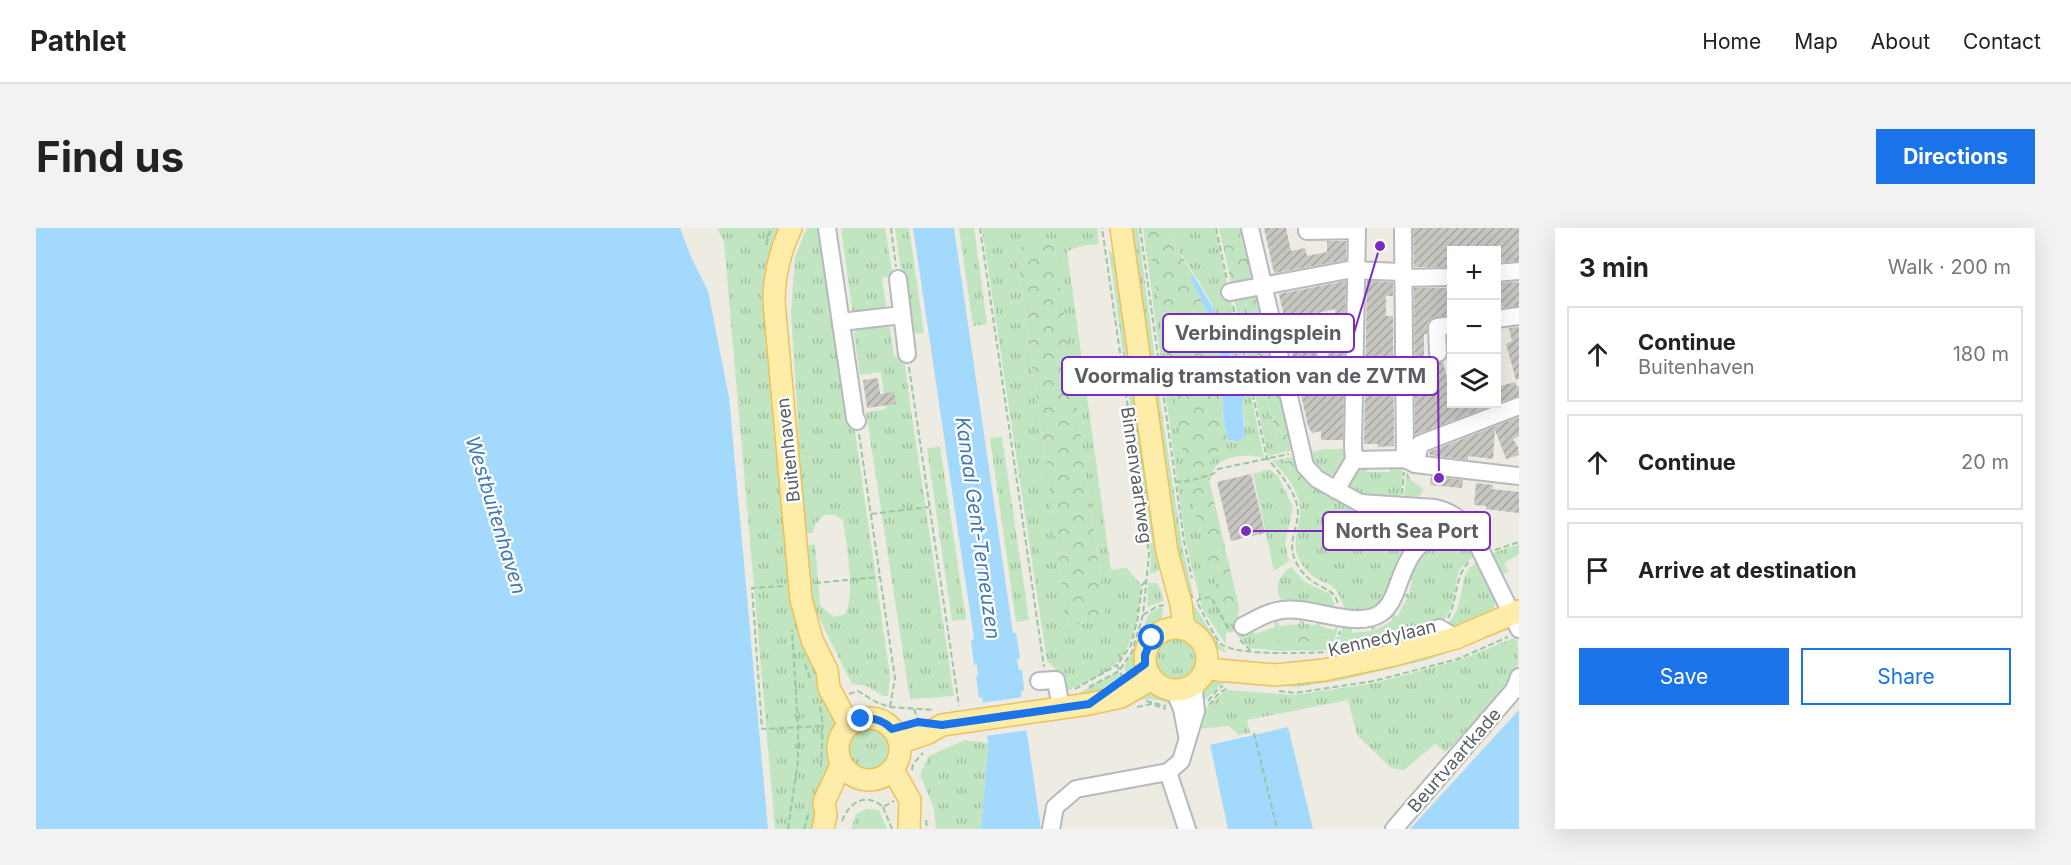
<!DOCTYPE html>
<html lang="en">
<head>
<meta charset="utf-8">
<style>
  body { margin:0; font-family:Inter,sans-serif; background:#f2f2f2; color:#222 }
  .controls { position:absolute; right:18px; top:18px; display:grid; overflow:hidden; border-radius:0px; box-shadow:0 6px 24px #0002 }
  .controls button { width:54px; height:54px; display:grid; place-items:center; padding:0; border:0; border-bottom:2px solid #e0e0e0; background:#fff; color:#222; font:30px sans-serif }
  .stop { position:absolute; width:18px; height:18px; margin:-14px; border:4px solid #1a73e8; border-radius:50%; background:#fff }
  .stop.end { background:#1a73e8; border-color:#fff; box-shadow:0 2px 6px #0008 }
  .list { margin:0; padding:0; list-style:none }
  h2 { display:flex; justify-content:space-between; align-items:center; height:78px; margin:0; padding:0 24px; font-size:26px }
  h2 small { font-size:20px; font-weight:400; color:#767676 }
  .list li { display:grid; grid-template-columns:39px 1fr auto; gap:18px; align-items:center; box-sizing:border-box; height:96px; margin:0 12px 12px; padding:0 12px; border:2px solid #e0e0e0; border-radius:0px }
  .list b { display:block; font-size:22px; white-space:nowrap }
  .list p { margin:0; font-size:20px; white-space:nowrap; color:#767676 }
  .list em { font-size:20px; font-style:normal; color:#767676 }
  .actions { display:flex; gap:12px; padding:18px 24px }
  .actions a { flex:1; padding:14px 0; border:2px solid #1a73e8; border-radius:0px; text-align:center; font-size:21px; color:#1a73e8 }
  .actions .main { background:#1a73e8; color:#fff }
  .icon { flex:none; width:33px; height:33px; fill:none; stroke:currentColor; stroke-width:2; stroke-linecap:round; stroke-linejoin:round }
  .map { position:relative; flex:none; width:1483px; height:601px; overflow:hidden; border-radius:0px }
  header { display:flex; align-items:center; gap:36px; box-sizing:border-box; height:84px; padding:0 30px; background:#fff; border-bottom:2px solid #e0e0e0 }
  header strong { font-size:28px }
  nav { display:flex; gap:33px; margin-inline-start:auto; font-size:21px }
  .intro { display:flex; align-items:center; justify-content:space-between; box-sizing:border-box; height:144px; padding:0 36px }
  h1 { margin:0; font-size:42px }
  .button { padding:15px 27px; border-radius:0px; background:#1a73e8; color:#fff; font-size:21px; font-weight:700 }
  main { display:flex; gap:36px; padding:0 36px }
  aside { flex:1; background:#fff; border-radius:0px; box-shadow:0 6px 24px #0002 }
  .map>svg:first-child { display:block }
  .grass { fill:url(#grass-tufts); fill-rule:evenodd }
  .forest { fill:url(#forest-crowns) }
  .water { fill:#a3d9fd }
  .pier { fill:#eeebe3 }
  .building { fill:url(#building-hatch); fill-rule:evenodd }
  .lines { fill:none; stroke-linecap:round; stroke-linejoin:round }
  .minor-casing { stroke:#b6b9bd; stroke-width:20 }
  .major-casing { stroke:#efc05b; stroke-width:24 }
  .path { stroke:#99c6a4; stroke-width:2; stroke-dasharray:6 3; stroke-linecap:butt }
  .minor { stroke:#fff; stroke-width:16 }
  .major { stroke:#feeda8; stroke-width:21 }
  .route { stroke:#1a73e8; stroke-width:8 }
  .labels { text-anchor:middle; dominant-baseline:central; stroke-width:4.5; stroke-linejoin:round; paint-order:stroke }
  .street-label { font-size:18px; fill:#5b5f63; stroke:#fff }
  .water-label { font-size:20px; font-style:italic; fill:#417aaf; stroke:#fff }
  .leader { fill:none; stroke:#7b2cbf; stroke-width:2 }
  .callout-dot { fill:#7b2cbf; stroke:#fff; stroke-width:2 }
  .callout { fill:#fff; stroke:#7b2cbf; stroke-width:2 }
  .callout-label { font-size:20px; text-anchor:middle; font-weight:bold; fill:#5b5f63 }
</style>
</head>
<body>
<header>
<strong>Pathlet</strong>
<nav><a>Home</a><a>Map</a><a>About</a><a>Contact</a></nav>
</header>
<div class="intro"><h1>Find us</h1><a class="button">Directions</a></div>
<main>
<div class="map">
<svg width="1483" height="601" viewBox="0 0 1483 601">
  <defs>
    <pattern id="grass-tufts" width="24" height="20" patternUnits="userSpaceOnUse" patternTransform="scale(1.5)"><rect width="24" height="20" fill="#c1e5c0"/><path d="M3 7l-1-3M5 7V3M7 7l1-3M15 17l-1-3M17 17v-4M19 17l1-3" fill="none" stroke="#a0bda0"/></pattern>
    <pattern id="forest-crowns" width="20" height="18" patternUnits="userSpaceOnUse" patternTransform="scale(1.5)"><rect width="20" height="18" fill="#c1e5c0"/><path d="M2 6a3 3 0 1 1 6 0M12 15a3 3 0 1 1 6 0" fill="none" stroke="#a0bda0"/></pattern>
    <pattern id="building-hatch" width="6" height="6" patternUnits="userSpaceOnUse" patternTransform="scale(1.5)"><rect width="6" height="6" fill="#c8c6c0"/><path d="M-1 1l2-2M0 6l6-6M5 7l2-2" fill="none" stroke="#a5a4a0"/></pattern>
  </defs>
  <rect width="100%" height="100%" fill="#eeebe3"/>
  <g class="grass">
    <path d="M681,0H747L739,18L761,388L802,486L795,545L779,601H739L688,14Z"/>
    <path d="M771,0H785L812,196H818L854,449L852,468H847L831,458L816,456L782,388L773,360L770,318L779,316L784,377L797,389L809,386C820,366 810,316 807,292L798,287H788L779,296L777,305H769L755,84L759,29Z"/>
    <path d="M805,0H849L857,48L846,50L850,77L849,83L817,88Z"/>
    <path d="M859,0H873L888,105L874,106Z"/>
    <path d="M923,0H938L951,96L937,98Z"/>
    <path d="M946,0H1061L1063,16L1045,18L1031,23L1075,342L1091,340L1105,357C1102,385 1100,419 1076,439C1063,450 1044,456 1030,464L1028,449L1011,433ZM1018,14L1070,391L1032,398L980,20Z"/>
    <path d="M1092,0H1102L1125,179L1146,317L1158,370H1149Z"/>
    <path d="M1107,0H1110L1153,254L1188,382L1197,404L1190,405V417L1166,380L1149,310Z"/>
    <path d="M1132,0H1179L1210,145C1190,127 1192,109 1181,87C1169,60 1150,34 1134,9Z"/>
    <path d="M1073,23L1082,29L1126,341L1114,346L1115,327Z"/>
    <path d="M1207,63L1244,225L1232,228L1197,65Z"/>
    <path d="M850,97L854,100L858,129L868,128L873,169L918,468L874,471L830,184L850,181L845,144L824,147L818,106C823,95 839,97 850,97Z"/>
    <path d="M1212,153L1228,230C1214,225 1186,227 1177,242C1175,246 1175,252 1173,256L1170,238L1192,212L1197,213L1209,197L1206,176Z"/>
    <path d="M966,209L993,392L980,394L954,210Z"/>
    <path d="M904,219L930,391L916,393L891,220Z"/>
    <path d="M1289,221H1311C1310,237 1301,250 1284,248L1270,225Z"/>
    <path d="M1246,231L1251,234L1262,255L1278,266L1282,259L1409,288L1419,298L1404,303L1347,375L1331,386L1310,383C1306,376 1304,365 1297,359C1293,355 1286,354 1281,351C1272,346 1264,335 1261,326C1257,313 1262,301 1264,289C1267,268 1251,246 1236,233Z"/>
    <path d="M1331,236V244H1354V238H1367L1365,272C1352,271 1313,274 1312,255C1312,251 1315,245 1316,241Z"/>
    <path d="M1233,241L1242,248L1257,279L1249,316L1253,333L1238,343L1217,246Z"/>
    <path d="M1371,244L1375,252L1388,262L1382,269L1368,268Z"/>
    <path d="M1429,313L1435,315L1441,325L1423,342L1416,378L1406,396L1304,420L1302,417L1307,398L1316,397V405L1336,403L1334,396L1337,395L1340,402L1357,392L1351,385L1354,383L1361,389L1371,370L1364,367L1365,364L1373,366L1376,352L1368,351L1372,339L1399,315Z"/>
    <path d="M1483,316V326L1468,335L1473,344L1465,346L1454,326Z"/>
    <path d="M1443,332L1460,373L1457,383L1415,403L1409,399C1413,394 1418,389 1420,383C1430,362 1421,347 1443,332Z"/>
    <path d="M1255,339L1269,354L1294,366L1299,376L1296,380L1250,376C1236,366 1241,347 1255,339Z"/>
    <path d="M1112,355H1121L1126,365L1127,373L1111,379Z"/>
    <path d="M1158,377L1181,414L1192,425C1171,420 1157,397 1149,378Z"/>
    <path d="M1125,379L1127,380C1127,399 1118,399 1110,414C1102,428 1107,436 1091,446L1088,439L1097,424L1111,390L1114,385Z"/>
    <path d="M1264,387H1268V396L1280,397L1281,389L1286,390L1284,398L1297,402L1302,399L1297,418L1293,422L1243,423L1213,420L1201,407L1208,400L1216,398L1219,406L1239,399L1237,390L1241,389L1243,398L1263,396Z"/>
    <path d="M1468,399L1474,401L1391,432L1302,453L1258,459L1198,453L1334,444L1364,436L1376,429Z"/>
    <circle cx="1141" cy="430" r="22"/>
    <path d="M1480,409C1483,421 1483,433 1480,445C1472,466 1427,506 1409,524L1399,516L1368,542L1355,540L1321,507L1312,472L1211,492L1214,505L1202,507L1193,498L1160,501L1164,483C1178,477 1179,469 1191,462L1260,467L1339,455L1424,432Z"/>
    <path d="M1082,444L1085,450L1058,465L1041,471L1039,467Z"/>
    <path d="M1192,447L1190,454C1177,461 1176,469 1162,475C1165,451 1169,451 1192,447Z"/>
    <path d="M1119,460L1135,467L1138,478L1123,472L1105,471L1101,465Z"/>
    <circle cx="833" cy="521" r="22"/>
    <path d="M929,512L952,515L945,601H900L898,581L884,546L893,528Z"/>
    <path d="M830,581L843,582L851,601H815L820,586Z"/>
  </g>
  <g class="forest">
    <path d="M1110,0H1132L1134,9L1158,48L1154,50C1164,71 1177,92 1182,115C1188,147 1183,181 1192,212L1170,238L1203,379L1202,387L1205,397L1197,404L1188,382L1165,308L1152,254Z"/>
    <path d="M1183,0H1208L1220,54L1196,59Z"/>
    <path d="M1018,13L1070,391L1032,398L980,20Z"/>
    <path d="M1207,63L1221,65L1257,218L1254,223L1244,225Z"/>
    <path d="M1255,229L1261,231L1282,259L1278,267L1262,255L1251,234L1246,231Z"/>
    <path d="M1259,405L1292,411L1287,420L1238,419V414Z"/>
  </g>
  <g class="water">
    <path d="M0,0H644L655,29L672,63L693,169L732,601H0Z"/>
    <path d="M877,0H918L977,405H980L984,430L981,431L983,442H986L988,462L985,464L1005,601H945L952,515L946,469L943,470L940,448L942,447L941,437H938L935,412L938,411Z"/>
    <path d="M1156,48H1158L1186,95L1193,124L1201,137L1210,145L1212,153L1206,176L1209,208L1203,213L1192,212C1183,181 1189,147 1182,115C1177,92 1164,71 1154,50Z"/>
    <path d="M1483,482V601H1374Z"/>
    <path d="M1252,499L1277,601H1192L1174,517Z"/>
  </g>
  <path class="pier" d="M987,469L992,502L949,508L944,475Z"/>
  <g class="building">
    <path d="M1228,0H1250L1255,23L1269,20L1271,28L1291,24V13H1310V32L1238,45Z"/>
    <path d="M1377,0H1483V33L1461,34V22H1416V39H1378Z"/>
    <path d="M1310,53L1307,212H1285V203L1276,205L1272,198L1243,66ZM1299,81L1300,108L1293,110L1290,161L1278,114L1271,115L1266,89Z"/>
    <path d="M1331,53L1357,54V68H1350V88H1357L1358,218L1342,219V216H1328Z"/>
    <path d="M1483,54V78L1461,80V55Z"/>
    <path d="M1378,60H1416V87L1395,90L1391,95V106H1388V132H1394V135L1407,134L1413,158L1416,157V176H1460L1379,207Z"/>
    <path d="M1483,99V151L1480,152L1470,116L1476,113L1473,100Z"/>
    <path d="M842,150L844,166L858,164L860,176L831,180L827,152Z"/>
    <path d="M1479,154L1481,159L1483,158V168L1461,175V159Z"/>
    <path d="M1483,189V208L1477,211L1482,219L1483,227L1470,231L1459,202L1457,231L1432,228V232L1394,227L1393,224Z"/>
    <path d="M1215,246L1229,305L1195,313L1181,254Z"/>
    <path d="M1395,248L1427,252L1426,260L1394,257Z"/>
    <path d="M1440,255L1457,257L1456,261L1483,264V285L1450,281V278L1438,277Z"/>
  </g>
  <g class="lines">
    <g class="minor-casing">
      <g id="minor">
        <path d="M791,0L819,190L821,193"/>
        <path d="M1214,0L1269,238L1281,251L1324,275L1399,280C1416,284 1426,292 1436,305L1483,401"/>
        <path d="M1271,0V3L1321,2"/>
        <path d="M1367,0L1369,231"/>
        <path d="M1460,45L1483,43"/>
        <path d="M1367,50L1416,49"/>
        <path d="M862,51L871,126"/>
        <path d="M1194,64L1312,42L1367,44"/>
        <path d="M1460,91L1483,88"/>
        <path d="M805,94L866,87"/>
        <path d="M1402,125L1401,99L1416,97"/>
        <path d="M1318,232L1317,218L1321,0"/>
        <path d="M1318,232L1369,231L1379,236L1483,248"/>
        <path d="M1379,236L1384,216L1483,178"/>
        <path d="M1300,262L1318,232"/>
        <path d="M1207,398C1217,393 1229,385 1241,383C1271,375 1320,403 1345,385C1353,380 1359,366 1362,357C1378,312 1389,306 1436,305"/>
        <path d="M1403,400L1420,410"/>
        <path d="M1003,453L1020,452L1025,480"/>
        <path d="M1138,462L1146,481L1151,507"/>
        <path d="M1132,544L1151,601"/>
        <path d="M1015,601L1019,579L1040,561L1132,544L1145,533L1160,483L1158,464L1160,455"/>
        <path d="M1358,601L1478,462L1483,449"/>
      </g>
    </g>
    <g class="major-casing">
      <g id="major">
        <path d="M755,0C744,23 738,48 738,74L765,371L776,412L791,442L793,460L813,497"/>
        <path d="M1085,0L1131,324L1145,376L1147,393L1150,401"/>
        <circle cx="1140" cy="431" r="31"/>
        <path d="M1170,441L1239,447L1288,442L1354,428L1420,410L1483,383"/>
        <circle cx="833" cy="521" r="31"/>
        <path d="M864,515L892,505L906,497L1053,476L1085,469L1116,451"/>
        <path d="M857,542L874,572L873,601"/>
        <path d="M787,601L790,587L788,574L805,537"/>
      </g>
    </g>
    <g class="path">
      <path d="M855,0L860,39"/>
      <path d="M944,0L1008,439"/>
      <path d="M1104,0L1148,313L1156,350"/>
      <path d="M1180,0L1191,52"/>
      <path d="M730,17L735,0"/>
      <path d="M1197,78L1231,230C1242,243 1257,260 1261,277C1266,297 1248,313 1261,336C1264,342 1270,349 1276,353C1287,361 1300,362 1302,377"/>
      <path d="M873,139L923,478"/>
      <path d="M823,206L859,450L854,479"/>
      <path d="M1139,254L1154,253L1177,246L1182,241L1253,226"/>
      <path d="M1366,266L1368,244"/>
      <path d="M835,286L893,279"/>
      <path d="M1459,322L1483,314"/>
      <path d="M779,355L844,349"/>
      <path d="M747,358L716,360L726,501L788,498"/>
      <path d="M1161,374L1163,371L1175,369L1193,402"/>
      <path d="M1162,376C1167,385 1179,410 1185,416C1199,428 1270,425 1291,424"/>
      <path d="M1107,387L1120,379L1128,377"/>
      <path d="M1412,390C1422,371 1418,348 1434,333"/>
      <path d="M1204,412L1215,423"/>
      <path d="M1298,424L1304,403"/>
      <path d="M769,436L775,453"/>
      <path d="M1087,450L1081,437L1095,417L1102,389L1106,357L1110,353"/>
      <path d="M1053,459L1083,443L1096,424L1107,387L1113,326L1066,0"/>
      <path d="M1039,461L1081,437"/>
      <path d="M1243,463L1259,465L1338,453L1422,431L1472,409"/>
      <path d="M813,466L822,463L840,474L854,479L898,482"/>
      <path d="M1110,473L1130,478"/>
      <path d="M1172,473L1181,462L1187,458"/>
      <path d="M1173,477L1183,465L1192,460"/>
      <path d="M784,479C789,499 785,520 785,541"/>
      <path d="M1101,479L1115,476L1130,481"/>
      <path d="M878,481L882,492"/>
      <path d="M1218,505L1241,601"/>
      <path d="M876,542L877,536L887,525"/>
      <path d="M847,579L856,601"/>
      <path d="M890,592L891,601"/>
      <path d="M806,593C813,574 830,564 847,579L858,573"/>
      <path d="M752,601L762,533V499L756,402"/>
      <path d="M768,601L773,584"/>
    </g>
    <use href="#minor" class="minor"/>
    <use href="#major" class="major"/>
  </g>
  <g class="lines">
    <path class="route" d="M825,491C838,489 847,492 856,501L882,494L906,497L1053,476L1109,436V427L1116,410"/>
  </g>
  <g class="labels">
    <g class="street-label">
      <text transform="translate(752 222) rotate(-96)">Buitenhaven</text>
      <text transform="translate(1101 247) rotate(82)">Binnenvaartweg</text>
      <text transform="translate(1346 410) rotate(-13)">Kennedylaan</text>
      <text transform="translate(1418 532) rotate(-49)">Beurtvaartkade</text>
    </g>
    <g class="water-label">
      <text transform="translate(460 287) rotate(73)">Westbuitenhaven</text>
      <text transform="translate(942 300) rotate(82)">Kanaal Gent-Terneuzen</text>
    </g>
  </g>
  <path class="leader" d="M1344 18L1318 105M1403 250L1402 148M1210 303L1287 303"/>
  <g class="callout-dot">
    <circle cx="1344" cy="18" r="6"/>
    <circle cx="1403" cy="250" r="6"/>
    <circle cx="1210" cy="303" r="6"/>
  </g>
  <g class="callout">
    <rect x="1127" y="86" width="191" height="38" rx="6"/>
    <rect x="1026" y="129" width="376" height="38" rx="6"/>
    <rect x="1287" y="284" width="167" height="38" rx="6"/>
  </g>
  <g class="callout-label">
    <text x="1222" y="112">Verbindingsplein</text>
    <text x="1214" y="155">Voormalig tramstation van de ZVTM</text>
    <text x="1371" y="310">North Sea Port</text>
  </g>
</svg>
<div class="controls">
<button>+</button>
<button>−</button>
<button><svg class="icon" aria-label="layers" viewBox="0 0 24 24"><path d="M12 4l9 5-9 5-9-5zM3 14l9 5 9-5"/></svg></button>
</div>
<div class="stop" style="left:1116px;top:410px"></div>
<div class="stop end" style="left:825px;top:491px"></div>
</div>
<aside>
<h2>3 min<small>Walk · 200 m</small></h2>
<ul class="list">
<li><svg class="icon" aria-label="ahead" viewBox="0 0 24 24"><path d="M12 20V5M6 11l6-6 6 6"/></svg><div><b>Continue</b><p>Buitenhaven</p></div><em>180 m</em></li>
<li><svg class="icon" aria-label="ahead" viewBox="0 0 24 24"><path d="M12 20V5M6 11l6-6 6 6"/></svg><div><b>Continue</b></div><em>20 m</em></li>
<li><svg class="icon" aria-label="arrive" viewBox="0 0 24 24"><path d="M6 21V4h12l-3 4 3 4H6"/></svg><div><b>Arrive at destination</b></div></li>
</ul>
<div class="actions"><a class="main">Save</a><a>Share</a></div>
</aside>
</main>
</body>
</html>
